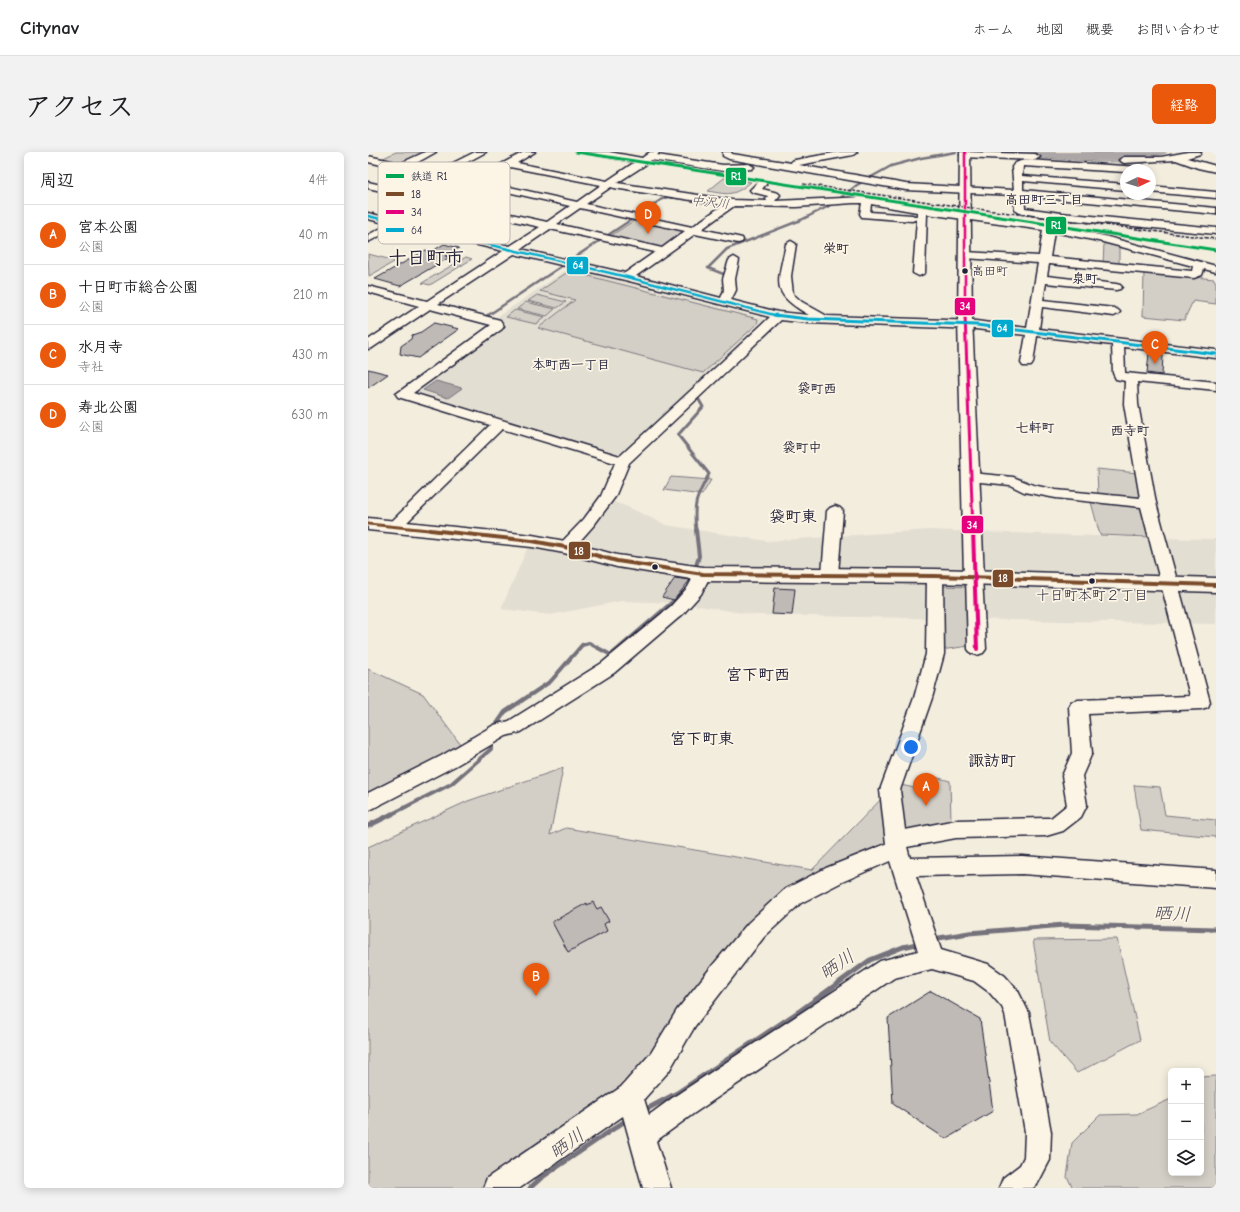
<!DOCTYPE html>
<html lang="ja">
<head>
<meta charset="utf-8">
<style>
  body { margin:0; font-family:"Comic Neue","Klee One",sans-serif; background:#f2f2f2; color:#202124 }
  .controls { position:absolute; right:12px; bottom:12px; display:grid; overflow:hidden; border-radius:6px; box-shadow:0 2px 10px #0003 }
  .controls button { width:36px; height:36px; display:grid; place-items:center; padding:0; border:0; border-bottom:1px solid #e0e0e0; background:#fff; color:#202124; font:20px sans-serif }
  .compass { position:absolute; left:752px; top:12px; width:36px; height:36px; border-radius:50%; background:#fff; box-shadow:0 2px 10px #0003; rotate:86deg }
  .you { position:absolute; left:543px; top:595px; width:14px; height:14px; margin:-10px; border:3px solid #fff; border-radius:50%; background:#1a73e8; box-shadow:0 0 0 6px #1a73e833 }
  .badge { display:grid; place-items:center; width:26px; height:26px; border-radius:50%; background:#ea580c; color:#fff; font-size:13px; font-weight:700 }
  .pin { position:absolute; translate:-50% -33px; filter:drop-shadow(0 1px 2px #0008) }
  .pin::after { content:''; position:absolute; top:21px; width:14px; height:12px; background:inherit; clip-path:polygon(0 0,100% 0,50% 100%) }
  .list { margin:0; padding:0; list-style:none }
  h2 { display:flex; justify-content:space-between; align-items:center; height:52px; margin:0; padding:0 16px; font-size:17px }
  h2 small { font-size:13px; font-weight:400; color:#757577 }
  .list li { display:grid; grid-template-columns:26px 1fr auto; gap:12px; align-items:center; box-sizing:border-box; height:60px; padding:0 16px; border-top:1px solid #e0e0e0 }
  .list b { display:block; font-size:15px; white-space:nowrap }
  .list p { margin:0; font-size:13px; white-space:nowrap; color:#757577 }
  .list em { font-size:13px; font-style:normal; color:#757577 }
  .icon { flex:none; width:22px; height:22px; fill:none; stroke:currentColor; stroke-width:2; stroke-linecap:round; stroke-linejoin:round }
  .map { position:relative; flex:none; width:848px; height:1036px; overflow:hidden; border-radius:6px }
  header { display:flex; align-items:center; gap:24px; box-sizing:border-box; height:56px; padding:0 20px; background:#fff; border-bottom:1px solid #e0e0e0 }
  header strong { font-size:19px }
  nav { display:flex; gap:22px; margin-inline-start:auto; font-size:14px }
  .intro { display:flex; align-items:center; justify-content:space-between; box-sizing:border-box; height:96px; padding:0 24px }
  h1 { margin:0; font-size:28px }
  .button { padding:10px 18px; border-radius:6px; background:#ea580c; color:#fff; font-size:14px; font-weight:700 }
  main { display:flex; gap:24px; padding:0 24px }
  aside { flex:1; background:#fff; border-radius:6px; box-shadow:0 2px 10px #0003 }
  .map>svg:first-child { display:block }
  .built { fill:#e3ded2 }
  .green { fill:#d4cfc6; stroke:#7b7880 }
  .water { fill:#aca7a6; stroke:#75727b }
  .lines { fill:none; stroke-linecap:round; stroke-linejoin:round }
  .stream-far3 { stroke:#75727b; stroke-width:2.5 }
  .stream-far2 { stroke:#75727b; stroke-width:3 }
  .stream-far1 { stroke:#75727b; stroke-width:4 }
  .stream { stroke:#75727b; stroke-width:5 }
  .river { fill:#aca7a6; fill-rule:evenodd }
  .building { fill:#bfbab6; stroke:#22223b }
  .minor-casing { stroke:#22223b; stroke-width:3 }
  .major-casing { stroke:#22223b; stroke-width:3 }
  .highway-casing { stroke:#22223b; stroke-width:3 }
  .minor { fill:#fcf5e5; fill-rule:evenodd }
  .major { fill:#fcf5e5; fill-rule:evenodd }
  .highway { fill:#fcf5e5; fill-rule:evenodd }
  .rail { stroke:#22223b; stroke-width:1.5; stroke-dasharray:3.5 1.5; stroke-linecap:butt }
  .bus-1-far1-casing { stroke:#fcf5e5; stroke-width:5.5 }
  .bus-1-casing { stroke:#fcf5e5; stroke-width:7 }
  .bus-2-far2-casing { stroke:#fcf5e5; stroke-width:4 }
  .bus-2-far1-casing { stroke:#fcf5e5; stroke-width:5.5 }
  .bus-2-casing { stroke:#fcf5e5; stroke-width:7 }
  .bus-3-far1-casing { stroke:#fcf5e5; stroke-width:4 }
  .bus-3-casing { stroke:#fcf5e5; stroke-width:5.5 }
  .bus-1-far1 { stroke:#7a4b2a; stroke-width:3 }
  .bus-1 { stroke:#7a4b2a; stroke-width:4 }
  .bus-2-far2 { stroke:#e5007d; stroke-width:2.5 }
  .bus-2-far1 { stroke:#e5007d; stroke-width:3 }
  .bus-2 { stroke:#e5007d; stroke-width:4 }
  .bus-3-far1 { stroke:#00a9ce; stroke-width:2.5 }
  .bus-3 { stroke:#00a9ce; stroke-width:3 }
  .rail-1-casing { stroke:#fcf5e5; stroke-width:4.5 }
  .rail-1 { stroke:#00a651; stroke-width:3 }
  .bus-dot { fill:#22223b; stroke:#fcf5e5; stroke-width:1.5 }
  .labels { text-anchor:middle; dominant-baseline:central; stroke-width:3.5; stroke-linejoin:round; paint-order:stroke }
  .far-bus-label { font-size:12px; fill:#22223b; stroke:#fcf5e5; text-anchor:start }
  .far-neighbourhood-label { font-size:13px; font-weight:bold; fill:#22223b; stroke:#fcf5e5 }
  .far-water-label { font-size:13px; font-style:italic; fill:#525160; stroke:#fcf5e5 }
  .bus-label { font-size:14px; fill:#22223b; stroke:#fcf5e5 }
  .neighbourhood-label { font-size:16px; font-weight:bold; fill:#22223b; stroke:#fcf5e5 }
  .far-town-label { font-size:19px; font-weight:bold; fill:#22223b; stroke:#fcf5e5 }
  .near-water-label { font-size:19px; font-style:italic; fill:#525160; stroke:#fcf5e5 }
  .key { fill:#fcf5e5; stroke:#bbb6b2; stroke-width:1 }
  .key-label { font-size:11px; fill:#22223b }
  .line-badge { stroke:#fcf5e5; stroke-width:1.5 }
  .badge-label { font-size:11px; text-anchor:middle; font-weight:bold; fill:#fff }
</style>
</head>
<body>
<header>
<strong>Citynav</strong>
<nav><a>ホーム</a><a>地図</a><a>概要</a><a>お問い合わせ</a></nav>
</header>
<div class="intro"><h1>アクセス</h1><a class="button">経路</a></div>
<main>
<aside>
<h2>周辺<small>4件</small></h2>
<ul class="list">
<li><span class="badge">A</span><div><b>宮本公園</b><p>公園</p></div><em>40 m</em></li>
<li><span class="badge">B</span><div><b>十日町市総合公園</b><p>公園</p></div><em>210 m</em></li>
<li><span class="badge">C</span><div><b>水月寺</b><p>寺社</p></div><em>430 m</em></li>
<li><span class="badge">D</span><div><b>寿北公園</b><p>公園</p></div><em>630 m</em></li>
</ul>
</aside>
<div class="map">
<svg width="848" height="1036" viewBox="0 0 848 1036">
  <rect width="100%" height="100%" fill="#f3edde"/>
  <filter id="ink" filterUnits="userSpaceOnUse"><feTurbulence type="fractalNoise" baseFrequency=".025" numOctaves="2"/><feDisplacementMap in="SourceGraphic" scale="8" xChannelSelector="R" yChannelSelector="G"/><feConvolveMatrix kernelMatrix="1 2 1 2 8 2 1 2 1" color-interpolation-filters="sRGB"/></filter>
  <g filter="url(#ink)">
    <g class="built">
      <path d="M201,116L397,167L251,304L43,241L139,171L126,167Z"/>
      <path d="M234,346L260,355L298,373L399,389L560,378L784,386L848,387V472L387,463L312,451L254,449L182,463L133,457L165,383L195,388L221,363Z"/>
    </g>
    <g class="green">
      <path d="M28,0H60L33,13L11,8Z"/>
      <path d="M656,5L729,9H774L776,10V16L658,10L654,8Z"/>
      <path d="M356,26L383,30C366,44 361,43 340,39Z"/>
      <path d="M267,68L319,80L294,97L241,85Z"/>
      <path d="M736,91L751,94V113L735,112Z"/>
      <path d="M0,102L28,109L1,124Z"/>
      <path d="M98,105L104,107L62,133L54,131Z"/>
      <path d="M201,119L390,167L389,172L335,221L170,176L207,148L172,139Z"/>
      <path d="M776,120L846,127L848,131V152L825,149L816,168L775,164Z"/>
      <path d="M169,143L198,150L189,156L160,149Z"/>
      <path d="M158,150L187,157L179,164L149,157Z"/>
      <path d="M147,158L177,165L168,172L138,165Z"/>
      <path d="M729,317L770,321L774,349L730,344Z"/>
      <path d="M303,325L343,328L334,343L296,338Z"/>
      <path d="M723,350L774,354L781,385L732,383Z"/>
      <path d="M574,434L600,435L601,494L573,498Z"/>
      <path d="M0,517L55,542L95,596L0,645Z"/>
      <path d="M195,616L182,683L198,676L444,718L522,638L528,689L425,744L292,910L121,1036H0V695L100,649Z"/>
      <path d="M559,623L582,629L583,670L536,680L532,636L533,633L555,638Z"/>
      <path d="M766,633L792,635L797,663L848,668V685L773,678Z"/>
      <path d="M749,787L772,888L709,921L682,890L665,788Z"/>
      <path d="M848,924V1036H705L699,1025L704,991L732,963L769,962L803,947V1021H833V925Z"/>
    </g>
    <path class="water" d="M68,229L94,236L80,246L55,238Z"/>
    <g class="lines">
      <g class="stream-far3">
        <path d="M628,0L655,1"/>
        <path d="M435,54L465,52L489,33L523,14L553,6L588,0"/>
        <path d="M358,123L340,116L359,97L433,68L461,54"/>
        <path d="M119,164L294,47L299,45L319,47"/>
      </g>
      <g class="stream-far2">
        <path d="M119,164L120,163"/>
        <path d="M324,245L331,248L335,255L310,283L341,322C328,346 325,351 328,379"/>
      </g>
      <g class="stream-far1">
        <path d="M322,434L331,404L328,378"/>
        <path d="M126,576L137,560L183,529L214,493L221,491L243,503L316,440"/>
        <path d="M22,663L83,632L123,597V588"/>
      </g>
      <g class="stream">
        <path d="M0,674L24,662"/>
        <path d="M565,787L601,781L696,773L848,777"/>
        <path d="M275,959L309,941L433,858L502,808L535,795L553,791"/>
        <path d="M162,1036L173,1026L260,967"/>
      </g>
      <path class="river" d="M650,0H799L797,2C753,13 700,7 655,4L651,3Z"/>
    </g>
    <g class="building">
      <path d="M76,92L91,96L77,104L82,105L32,134L7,127L58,98L63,100Z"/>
      <path d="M66,171L91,177L50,206L32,202L33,194L43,187L44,183L53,180Z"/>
      <path d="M781,201L795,203L794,223L779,221Z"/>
      <path d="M0,217L20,222L0,236Z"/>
      <path d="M307,426L322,428L306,448L294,445Z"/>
      <path d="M407,436L427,437L424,463L404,462Z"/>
      <path d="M225,750L229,757L233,755L241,769L236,772L239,779L200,800L184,770L219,751V753Z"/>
      <path d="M563,839L612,867L625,959L578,987L525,952L520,866Z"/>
    </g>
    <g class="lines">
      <g class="minor-casing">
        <g id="minor">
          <path d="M57,0H68L43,14L69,19L107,0H118L79,21L105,27L156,0H167L149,11L239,29L267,10L226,3L222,0H241L274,6L282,0H292L289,3L355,13L381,12L386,15L384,17L355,19L283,8L280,11L249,31L364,48L399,49L398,47L400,44L384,40L382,38L391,29L394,28L399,31L394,37L410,41L412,43L407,49L499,45L554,55L681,73L736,84L848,114V120L836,117L834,123L826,126L681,112L679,124L748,132L752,133L754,135L752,137L748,138L678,131L675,148L746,156L750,158L752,160L750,162L746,164L674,155L671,177L848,198V206L756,195L757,221L848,230V238L769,230L770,252L788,351L842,550L840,555L833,557L720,562L724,601L714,624L719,653L713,665L695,679L678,684L588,686L539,695L542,706L654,704L848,718V736L654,722L548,724L573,798L620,812L637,824L650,839L661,861L683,980L682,1008L670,1031L665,1036H631L635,1026L652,1013L656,1005L657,980L637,862L634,855L621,840L606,829L564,817L526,826L325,962L288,989L303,1036H275L255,964L152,1036H115L119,1026L253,935L283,901L309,858L344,814L380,771L417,737L458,716L518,692L512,638L546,546L558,502L559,424L561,420L567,419L573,420L575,424L576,502L564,546L532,638L537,678L588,668L678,666H683L699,653L694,624L704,601L701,555L703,550L710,548L822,544L773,355L688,346L656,340L642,333L603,329L598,328L596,325L598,322L603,321L645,325L665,333L688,338L772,346L756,252L757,229L748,227L745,221L744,193L669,184L665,211L663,214H655L653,211L658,183L608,177L440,171L413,168L261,311L247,345L226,373L203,399L197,400L191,399L189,395L216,367L233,344L247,311L134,277L31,378L26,380L21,378L18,375L21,372L122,273L30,245L28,242L123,173L62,157L4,196L0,197V188L51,154L0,140V134L59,149L135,99L31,74L0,90V83L21,72L0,67V61L29,68L62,50L0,36V30L70,46L97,31L0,10V4L33,11ZM142,15L233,33L209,50L115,29ZM108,33L202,54L179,70L80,48ZM243,35L246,36L355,53L324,75L218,52ZM485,51H494L492,62L494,65L544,69L549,67L545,121L551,124L557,121L559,62L675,78L671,104L597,100L592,103L597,106L670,111L659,176L608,169L459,164L434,150L425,142L423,124L428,92L423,89L418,92C410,131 401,141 441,163L410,160L363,148L368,138L367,127L371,108L366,105L361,108L355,127L356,138L353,146L268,124L327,82L370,91L374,90L375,88L374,86L334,77L366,54L428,55ZM73,52L172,75L142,94L39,70ZM503,52L549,60V65L544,63L502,60ZM212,56L317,79L294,96L189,72ZM182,77L287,100L257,121L153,97ZM686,80L735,90L825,114L824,119L682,105ZM146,102L257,128L402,165L252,304L45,241L134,177L136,174L132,168L70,152ZM522,709L550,799L512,809L307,944L281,963L276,947L301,919L327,874L396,785L433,751L474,730Z"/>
          <path d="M355,0H363L364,2L423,11L424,9L427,8L471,0H489L485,3L431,13L538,32L646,38L644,15C648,9 653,9 659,8L772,15L777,18H758V20L655,14L654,24L758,32V38L655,29V38L848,56V62L656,44L657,56L693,61L848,76V82L693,67L652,61L647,58L646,43L538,38L361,7L355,4Z"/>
          <path d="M597,0L667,2L672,5L667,8L594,5L592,3L594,1Z"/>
          <path d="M820,0H833L832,2L819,6L848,14V20L830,16L808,8L756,11L751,8L756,5H793Z"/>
          <path d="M782,34L848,40V46L782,40Z"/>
          <path d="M467,354L472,356L475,359L470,422L468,426L462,427L456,426L454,422L459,359L462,356Z"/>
          <path d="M335,417L341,418L343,422L333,442L315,462L246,521L153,580L138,584L87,614L0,659V641L73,604L126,573L141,569L234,511L303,454L320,435L329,418Z"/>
          <path d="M606,420L612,421L614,425L618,497L615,501L609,503L603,501L600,497L598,425L600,421Z"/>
        </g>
      </g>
      <g class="major-casing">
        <path id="major" d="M592,0H602L604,167L616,425L613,430L606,432L599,430L596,425L590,167Z"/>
      </g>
      <g class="highway-casing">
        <path id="highway" d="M0,366L164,383L197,389L249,403L335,415L567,417L848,426V440L567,431L335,429L249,415L196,401L164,395L0,378Z"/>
      </g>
      <use href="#minor" class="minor"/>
      <use href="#major" class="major"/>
      <use href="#highway" class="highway"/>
      <path class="rail" d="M435,32L610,57L848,87"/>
      <g class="bus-1-far1-casing">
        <path id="bus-1-far1" d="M0,372L71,379"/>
      </g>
      <g class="bus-1-casing">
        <path id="bus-1" d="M62,378L164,389L197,395L249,409L335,422L567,424L848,433"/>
      </g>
      <g class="bus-2-far2-casing">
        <path id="bus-2-far2" d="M597,0V164"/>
      </g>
      <g class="bus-2-far1-casing">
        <path id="bus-2-far1" d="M597,163L605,379"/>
      </g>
      <g class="bus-2-casing">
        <path id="bus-2" d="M605,378L609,497"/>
      </g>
      <g class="bus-3-far1-casing">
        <path id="bus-3-far1" d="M0,64L259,125L410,164"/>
      </g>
      <g class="bus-3-casing">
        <path id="bus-3" d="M406,163L440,167L608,173L848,202"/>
      </g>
      <use href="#bus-1-far1" class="bus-1-far1"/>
      <use href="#bus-1" class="bus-1"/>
      <use href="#bus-2-far2" class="bus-2-far2"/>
      <use href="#bus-2-far1" class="bus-2-far1"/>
      <use href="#bus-2" class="bus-2"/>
      <use href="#bus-3-far1" class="bus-3-far1"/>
      <use href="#bus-3" class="bus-3"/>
      <g class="rail-1-casing">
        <path id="rail-1" d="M208,0L848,98"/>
      </g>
      <use href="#rail-1" class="rail-1"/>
    </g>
  </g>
  <g class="bus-dot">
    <circle cx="597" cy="119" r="3.5"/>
    <circle cx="287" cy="415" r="3.5"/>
    <circle cx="724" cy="429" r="3.5"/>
  </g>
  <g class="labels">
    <g class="far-bus-label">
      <text x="604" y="119">高田町</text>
    </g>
    <g class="far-neighbourhood-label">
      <text x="676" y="47">高田町三丁目</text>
      <text x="468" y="96">栄町</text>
      <text x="717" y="126">泉町</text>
      <text x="203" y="212">本町西一丁目</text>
      <text x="449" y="236">袋町西</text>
      <text x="667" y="275">七軒町</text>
      <text x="762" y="278">西寺町</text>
      <text x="434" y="295">袋町中</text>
    </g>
    <g class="far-water-label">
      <text transform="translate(342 50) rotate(6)">中沢川</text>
    </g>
    <g class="bus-label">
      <text x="724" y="443">十日町本町２丁目</text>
    </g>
    <g class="neighbourhood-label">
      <text x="425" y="365">袋町東</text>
      <text x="390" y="523">宮下町西</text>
      <text x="334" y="587">宮下町東</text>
      <text x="624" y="609">諏訪町</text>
    </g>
    <g class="far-town-label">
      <text x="58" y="106">十日町市</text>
    </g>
    <g class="near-water-label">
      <text transform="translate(804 762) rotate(2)">晒川</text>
      <text transform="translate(469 813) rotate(-35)">晒川</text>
      <text transform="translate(199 992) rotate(-36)">晒川</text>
    </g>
  </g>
  <rect x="10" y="10" width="132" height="82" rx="6" class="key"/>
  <rect x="18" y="22" width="18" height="4" fill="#00a651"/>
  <rect x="18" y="40" width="18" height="4" fill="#7a4b2a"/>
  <rect x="18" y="58" width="18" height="4" fill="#e5007d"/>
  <rect x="18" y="76" width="18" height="4" fill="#00a9ce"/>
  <g class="key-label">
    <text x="43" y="28">鉄道 R1</text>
    <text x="43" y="46">18</text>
    <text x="43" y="64">34</text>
    <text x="43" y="82">64</text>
  </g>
  <g class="line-badge">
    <rect x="357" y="15" width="22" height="19" rx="4" fill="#00a651"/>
    <rect x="677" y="64" width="22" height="19" rx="4" fill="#00a651"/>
    <rect x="198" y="104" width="23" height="19" rx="4" fill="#00a9ce"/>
    <rect x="586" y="145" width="22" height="19" rx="4" fill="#e5007d"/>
    <rect x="623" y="167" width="23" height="19" rx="4" fill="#00a9ce"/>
    <rect x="593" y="363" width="23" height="19" rx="4" fill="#e5007d"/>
    <rect x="200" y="389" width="23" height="19" rx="4" fill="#7a4b2a"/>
    <rect x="624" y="417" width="22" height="19" rx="4" fill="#7a4b2a"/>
  </g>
  <g class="badge-label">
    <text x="368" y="28">R1</text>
    <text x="688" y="77">R1</text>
    <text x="210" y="117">64</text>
    <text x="597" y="158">34</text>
    <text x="634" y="180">64</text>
    <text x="604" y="377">34</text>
    <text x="211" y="403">18</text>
    <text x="635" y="430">18</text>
  </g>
</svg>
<div class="controls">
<button>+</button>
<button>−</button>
<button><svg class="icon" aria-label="layers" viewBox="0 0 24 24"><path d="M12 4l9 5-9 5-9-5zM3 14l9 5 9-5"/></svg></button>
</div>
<svg class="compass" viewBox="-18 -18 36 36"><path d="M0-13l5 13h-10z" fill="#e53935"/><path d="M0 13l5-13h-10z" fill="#757577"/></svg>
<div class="you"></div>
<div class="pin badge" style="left:558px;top:654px">A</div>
<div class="pin badge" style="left:168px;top:844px">B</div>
<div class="pin badge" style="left:787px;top:212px">C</div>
<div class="pin badge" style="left:280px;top:82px">D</div>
</div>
</main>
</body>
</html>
